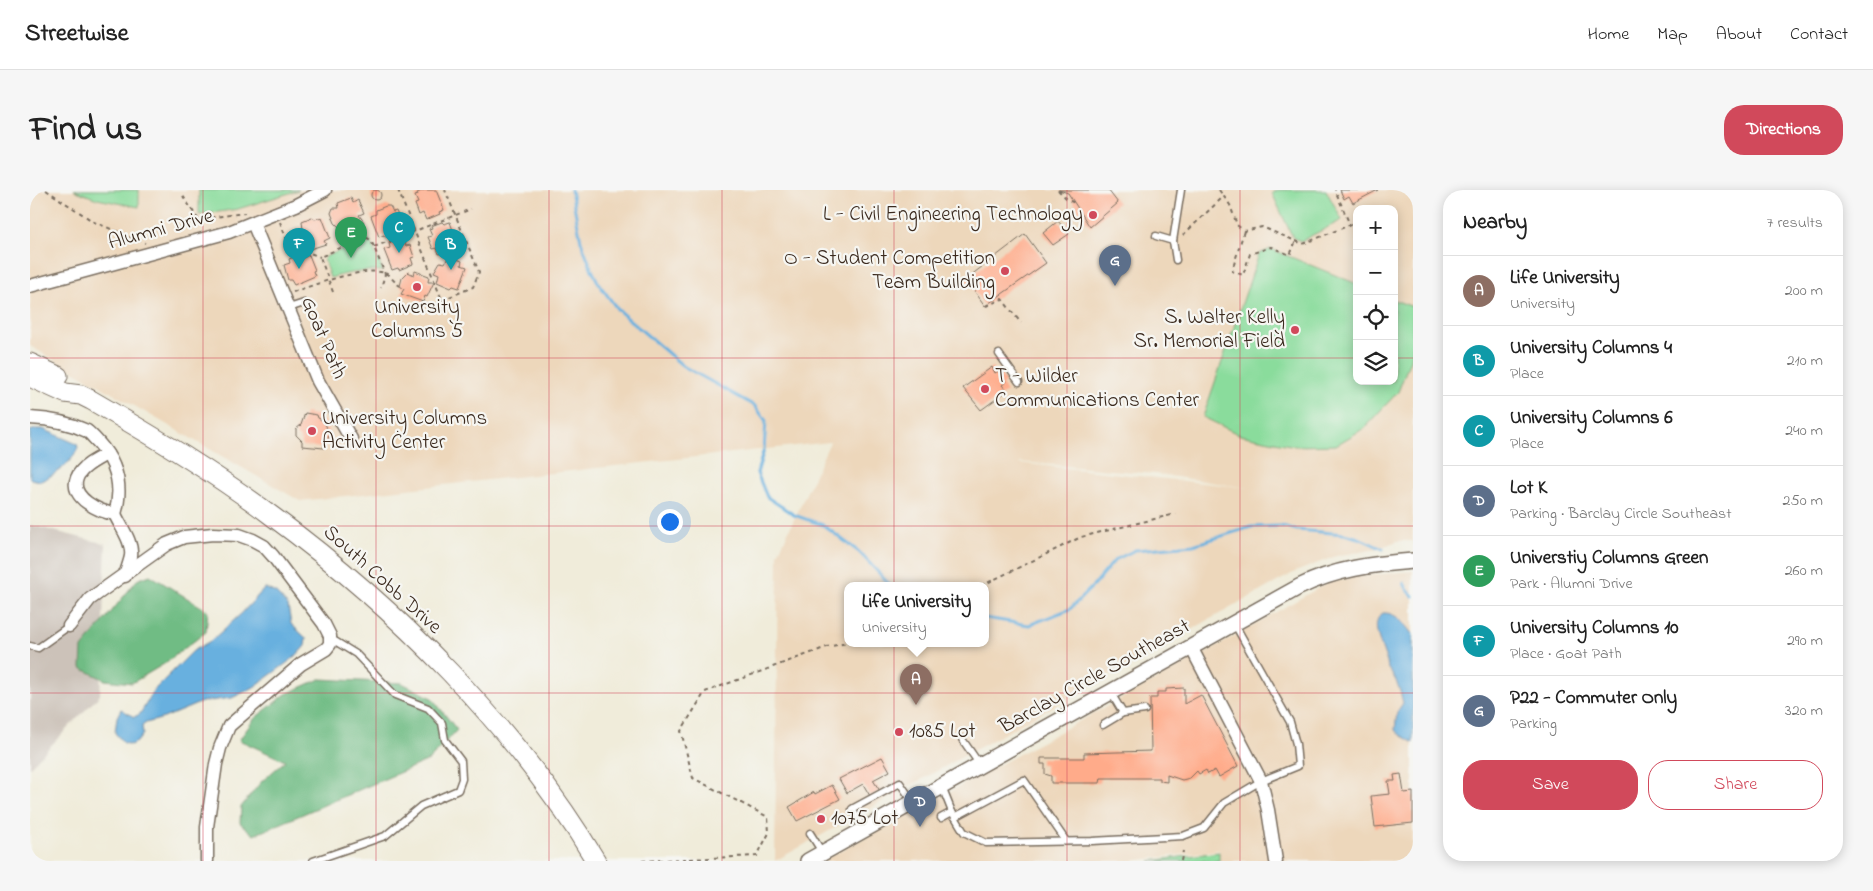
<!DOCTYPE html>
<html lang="en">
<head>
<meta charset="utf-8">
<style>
  body { margin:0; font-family:"Indie Flower",sans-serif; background:#f6f6f6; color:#222 }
  .controls { position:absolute; right:15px; top:15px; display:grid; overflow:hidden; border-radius:10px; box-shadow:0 2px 12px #0003 }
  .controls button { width:45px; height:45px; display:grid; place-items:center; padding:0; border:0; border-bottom:1px solid #e0e0e0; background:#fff; color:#222; font:25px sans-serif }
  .you { position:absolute; left:639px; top:331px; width:18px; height:18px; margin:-12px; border:4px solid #fff; border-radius:50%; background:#1a73e8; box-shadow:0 0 0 8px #1a73e833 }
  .badge { display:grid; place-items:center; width:32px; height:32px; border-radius:50%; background:#d1495b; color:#fff; font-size:16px; font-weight:700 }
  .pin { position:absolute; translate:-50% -41px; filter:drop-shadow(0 1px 2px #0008) }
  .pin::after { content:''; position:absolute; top:26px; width:18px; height:15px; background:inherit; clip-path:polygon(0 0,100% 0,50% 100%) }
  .popup { position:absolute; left:814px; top:392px; width:145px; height:65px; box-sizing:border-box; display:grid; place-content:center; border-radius:10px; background:#fff; filter:drop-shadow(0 1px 4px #0005); font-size:16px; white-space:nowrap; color:#767676 }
  .popup b { font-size:19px; color:#222 }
  .popup::after { content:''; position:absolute; left:50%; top:100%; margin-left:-10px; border:10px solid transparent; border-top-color:#fff }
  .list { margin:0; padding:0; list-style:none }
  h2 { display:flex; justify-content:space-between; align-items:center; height:65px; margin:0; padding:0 20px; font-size:21px }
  h2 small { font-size:16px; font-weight:400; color:#767676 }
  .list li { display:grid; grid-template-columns:32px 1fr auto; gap:15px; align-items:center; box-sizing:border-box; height:70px; padding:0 20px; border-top:1px solid #e0e0e0 }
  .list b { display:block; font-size:19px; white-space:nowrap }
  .list p { margin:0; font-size:16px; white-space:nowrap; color:#767676 }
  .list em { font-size:16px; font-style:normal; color:#767676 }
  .actions { display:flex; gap:10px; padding:15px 20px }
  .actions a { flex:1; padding:11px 0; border:1px solid #d1495b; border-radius:20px; text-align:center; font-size:18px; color:#d1495b }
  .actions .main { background:#d1495b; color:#fff }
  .icon { flex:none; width:28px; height:28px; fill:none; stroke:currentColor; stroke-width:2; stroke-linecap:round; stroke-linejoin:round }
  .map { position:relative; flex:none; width:1383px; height:671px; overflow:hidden; border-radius:20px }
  header { display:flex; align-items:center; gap:30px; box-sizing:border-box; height:70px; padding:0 25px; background:#fff; border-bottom:1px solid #e0e0e0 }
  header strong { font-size:24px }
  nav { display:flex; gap:28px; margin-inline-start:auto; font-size:18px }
  .intro { display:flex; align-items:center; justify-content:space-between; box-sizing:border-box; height:120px; padding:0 30px }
  h1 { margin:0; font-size:35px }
  .button { padding:12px 22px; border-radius:20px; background:#d1495b; color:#fff; font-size:18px; font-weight:700 }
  main { display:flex; gap:30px; padding:0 30px }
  aside { flex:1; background:#fff; border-radius:20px; box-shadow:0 2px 12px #0003 }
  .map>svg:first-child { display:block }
  .built { fill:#edd7bb; fill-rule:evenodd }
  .industrial { fill:#ccc2b9 }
  .green { fill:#8adc9c; stroke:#62835d }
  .forest { fill:#6fbc84; stroke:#557351 }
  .water { fill:#67b0df; stroke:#516d7e }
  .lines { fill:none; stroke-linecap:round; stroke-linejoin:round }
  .stream { stroke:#67b0df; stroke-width:3 }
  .building { fill:#ffab8a }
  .service-casing { stroke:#7a6e60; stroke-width:9 }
  .minor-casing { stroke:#7a6e60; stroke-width:15 }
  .tertiary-casing { stroke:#7a6e60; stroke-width:18 }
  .primary-casing { stroke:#7a6e60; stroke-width:21 }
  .path { stroke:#7a6e60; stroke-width:2; stroke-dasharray:4 4; stroke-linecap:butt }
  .service { stroke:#fff; stroke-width:6 }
  .minor { stroke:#fff; stroke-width:12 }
  .tertiary { stroke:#fff; stroke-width:15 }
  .primary { stroke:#fff; stroke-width:19 }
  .grid { fill:none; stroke:#d1495b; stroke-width:1; stroke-opacity:0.55 }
  .poi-dot { fill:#d1495b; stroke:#f6f6f2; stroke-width:2 }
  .labels { text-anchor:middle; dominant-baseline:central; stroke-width:4.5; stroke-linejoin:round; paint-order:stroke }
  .poi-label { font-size:21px; fill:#3b2a1e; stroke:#f6f6f2; text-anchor:start }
  .street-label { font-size:21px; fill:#3b2a1e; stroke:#f6f6f2 }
</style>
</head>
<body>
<header>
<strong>Streetwise</strong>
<nav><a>Home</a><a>Map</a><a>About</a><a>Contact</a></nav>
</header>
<div class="intro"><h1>Find us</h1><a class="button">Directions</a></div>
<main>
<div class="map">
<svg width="1383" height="671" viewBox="0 0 1383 671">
  <rect width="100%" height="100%" fill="#f6f6f2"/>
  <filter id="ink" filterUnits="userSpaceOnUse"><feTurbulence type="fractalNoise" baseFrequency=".02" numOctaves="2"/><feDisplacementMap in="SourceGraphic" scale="10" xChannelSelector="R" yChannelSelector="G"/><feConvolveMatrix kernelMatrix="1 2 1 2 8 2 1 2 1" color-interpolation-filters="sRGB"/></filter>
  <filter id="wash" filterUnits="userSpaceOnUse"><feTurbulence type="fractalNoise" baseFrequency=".0096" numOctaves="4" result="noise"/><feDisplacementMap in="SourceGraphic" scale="20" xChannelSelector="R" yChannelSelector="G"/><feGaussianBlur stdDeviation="1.12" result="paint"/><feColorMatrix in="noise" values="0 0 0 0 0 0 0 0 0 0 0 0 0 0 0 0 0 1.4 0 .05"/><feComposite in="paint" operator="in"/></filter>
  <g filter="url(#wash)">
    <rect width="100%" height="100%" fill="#f0ecda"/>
    <g class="built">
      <path d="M0,0H1383V351H1367L1347,359L1306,366L1265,382L745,671L748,364L800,252L270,311L0,156ZM1327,19H1364V191H1327ZM990,272L1126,284L1219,298L989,273ZM817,396H955V454H817Z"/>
      <path d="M1383,381V671H1190L1189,660L1101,671H792L1177,462L1297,393L1325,387Z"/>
    </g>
    <path class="industrial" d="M0,335L76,354L70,505L0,577Z"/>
    <g class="green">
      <path d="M44,0H109V17L67,9Z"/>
      <path d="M169,0H269L208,19L169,25Z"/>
      <path d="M1248,0H1296L1312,30L1271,51L1263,48L1242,3Z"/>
      <path d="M336,49L340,51L353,81C334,80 318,83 300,88L294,70L295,67Z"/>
      <path d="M1241,59L1327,94V191H1364V110L1383,117V162L1368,202L1333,239L1306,255L1265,256L1210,245L1173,227L1229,64Z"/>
      <path d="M1189,662V671H1120Z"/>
    </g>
    <g class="forest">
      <path d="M120,385L178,421L176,442L134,474L102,493L75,490L51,478L52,458L107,390Z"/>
      <path d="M290,489L372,493L402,508L427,540L399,570L224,645L210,633L211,617L231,592L255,571L209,550L225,528L256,504Z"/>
    </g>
    <g class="water">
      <path d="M6,239H13L47,254L48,258C42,273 26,284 11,291L0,289V241Z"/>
      <path d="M235,398L246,403L258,416L261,434L276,448L275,456L265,467L224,497L202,508L172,512L134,528L116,533L112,536L113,544L107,552L100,555L94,553L85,543L87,527L91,519L104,527L110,524L125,499L163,461L182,450L212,423Z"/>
      <path d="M1353,423C1367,422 1375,435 1383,445V553C1377,548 1369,546 1365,540L1367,522L1373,513C1370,500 1367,489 1358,479C1357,462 1336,434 1353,423Z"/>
    </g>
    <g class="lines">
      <g class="stream">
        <path d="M541,0L551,51L562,80L569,94L588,120L653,176L725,216L736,231L734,259L727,283L737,307L764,325L793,335L829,362L861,396"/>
        <path d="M1374,393L1377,399L1383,406"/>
        <path d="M955,428L999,435L1040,419L1064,395L1085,370L1105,360L1163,355L1221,337L1252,336L1267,340L1314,344L1329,348L1353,359"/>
      </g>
    </g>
    <g id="blocks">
      <g class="building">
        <circle cx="346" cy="5" r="5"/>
        <path d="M394,0H406L414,20L409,22L410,24L396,30L393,23L389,25L385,14L388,13L385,6L388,5L387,3Z"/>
        <path d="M1029,0H1078L1088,13L1060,37L1038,3Z"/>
        <path d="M1310,0H1348L1323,13L1319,6L1314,9Z"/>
        <path d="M321,8L323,13L328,10L334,23L329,25L334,32L312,40L305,33L301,23L303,18H309L308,13Z"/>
        <path d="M356,16H360L363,22L366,21L371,33L367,35L370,41L355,47L354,45L349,47L341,26L346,24V20Z"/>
        <path d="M282,27L285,29L292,27L300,48L294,51L296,54L280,59L278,53L272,55L268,42L273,40L272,31Z"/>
        <path d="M1028,31L1039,44L1023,55L1013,43Z"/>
        <path d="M412,32L414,34L420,32L428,54L423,56L424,58L409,64L407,58L403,59L398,47L402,46L399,39L402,38L401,36Z"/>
        <path d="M995,44L1016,73L955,116L936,89Z"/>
        <path d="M370,49V51L373,50L376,56L380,55L384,67L381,68L383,74L369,80L368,78L362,80L354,60L360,58L359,53Z"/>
        <path d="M271,64L272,68L279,65L285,80L283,81L285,86L264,95L261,90H258L254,75L260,73L259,69Z"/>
        <path d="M419,66L432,71L431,75L437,77L429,98L423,96L421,98L407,92L409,84L404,82L410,72L415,73Z"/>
        <path d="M385,81L399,86L398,92H404L397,107L395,106L393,112L371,104L374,99L370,96L372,88L378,82L384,85Z"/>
        <path d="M962,177L965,183L968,181L976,192L972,195L977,201L951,220L933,198Z"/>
        <path d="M275,223L287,225L288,228L294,231L299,243L298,252L294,253V258L272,256V251L266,245V239L271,235Z"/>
        <path d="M1154,498V514L1171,505L1208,576L1189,587L1185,580L1178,584L1176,580L1169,584L1167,581L1160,588L1152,590L1137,585V592L1130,591V588H1071L1070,593H1021V586L1015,584V574H1011V568H1054V563L1121,561L1120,508H1127V502H1136V499Z"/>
        <path d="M852,567L860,581L843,590L850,601L840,606L833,594L817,603L809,589Z"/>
        <path d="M1371,584L1374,603L1383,602V633L1345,637L1341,606L1360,604L1358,591H1365L1364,585Z"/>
        <path d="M802,595L810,609L767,631L759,617L784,602L785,604Z"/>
      </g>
    </g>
  </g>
  <g filter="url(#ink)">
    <use href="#blocks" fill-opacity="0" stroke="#7a6e60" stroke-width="1"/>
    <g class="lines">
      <g class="service-casing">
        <g id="service">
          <path d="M1126,46L1143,51"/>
          <path d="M1146,70L1143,51L1151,0"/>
          <path d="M259,118L274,113"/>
          <path d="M969,164L989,192"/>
          <path d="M0,456L8,458L39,436"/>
          <path d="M1093,523L1115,520"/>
          <path d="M1073,535L1093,523L1081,503"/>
          <path d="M932,549L950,575"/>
          <path d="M912,597L922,622L934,642L956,653L1062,651L1153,646L1174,638L1194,613L1231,591L1268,576L1266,554L1260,532L1204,433"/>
          <path d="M925,627L994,590L1036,651"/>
          <path d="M911,628L922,622"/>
          <path d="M834,639L822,619L870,593L883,612"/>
          <path d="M780,643L792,662"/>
          <path d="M283,671L355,646L391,616L428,600L432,589L431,571L415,550L412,533L398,518L365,505L326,464L300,448"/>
        </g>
      </g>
      <g class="minor-casing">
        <g id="minor">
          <path d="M223,33L288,191L321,249"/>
          <path d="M0,96L199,42L266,15L295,0"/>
          <path d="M0,228C20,229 38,232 57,241C61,244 64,248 68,252C87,273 93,297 85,324"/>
          <path d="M77,264C67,269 51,277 47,288C39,308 70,322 85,324C90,336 103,352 101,366C100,372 97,379 95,386"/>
          <path d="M39,436L60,409L137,354L154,347L183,344L209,345L223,350L234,356L243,366L294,434L300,446V454L296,459L271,474L199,536L190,558L186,574L177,637V671"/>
          <path d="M1161,457L1231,591L1238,620L1246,671"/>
        </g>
      </g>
      <g class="tertiary-casing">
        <path id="tertiary" d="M778,671L1269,397C1305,379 1343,374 1383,371"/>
      </g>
      <g class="primary-casing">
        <g id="primary">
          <path d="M0,173L28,186"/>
          <path d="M0,187L35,203L51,205L61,210C123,246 185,283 242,326C366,417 487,539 566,671"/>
        </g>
      </g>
      <g class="path">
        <path d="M16,0L64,32L115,53"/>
        <path d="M368,0L418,125"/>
        <path d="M1028,0L1038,10L1045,13"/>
        <path d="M1189,0L1200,15L1207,35L1214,41L1232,37L1273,54L1320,35L1305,0"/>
        <path d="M153,6L168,29L215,23"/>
        <path d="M250,32L263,66L275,61L290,67"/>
        <path d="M1214,41L1202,81L1213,85L1220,64L1241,57L1260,65L1266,51"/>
        <path d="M1153,45L1193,7"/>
        <path d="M344,57L441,19"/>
        <path d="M263,102C284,95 334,76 355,83C360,85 365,93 370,96"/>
        <path d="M303,102L290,67L335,47L341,50L355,84L351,98"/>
        <path d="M412,110L443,97L449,82L415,0"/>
        <path d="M956,116L972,109L991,133"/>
        <path d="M951,396L1051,347L1145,324"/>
        <path d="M612,671L727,666L739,643L738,627L663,588L651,541L675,502L797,457L817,453"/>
        <path d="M1151,671L1153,661"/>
      </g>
      <use href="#service" class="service"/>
      <use href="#minor" class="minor"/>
      <use href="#tertiary" class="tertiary"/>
      <use href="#primary" class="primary"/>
    </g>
  </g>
  <path class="grid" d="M173,0V671M346,0V671M519,0V671M692,0V671M864,0V671M1037,0V671M1210,0V671M0,168H1327M1364,168H1383M0,336H1383M0,503H1383"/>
  <g class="poi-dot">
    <circle cx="1063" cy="25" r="5"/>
    <circle cx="975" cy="81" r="5"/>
    <circle cx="387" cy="97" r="5"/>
    <circle cx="1265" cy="140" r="5"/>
    <circle cx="955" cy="199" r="5"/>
    <circle cx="282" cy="241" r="5"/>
    <circle cx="869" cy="542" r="5"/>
    <circle cx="791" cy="629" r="5"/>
  </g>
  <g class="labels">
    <g class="poi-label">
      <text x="1053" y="25" text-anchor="end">L - Civil Engineering Technology</text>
      <text x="965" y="69" text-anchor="end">O - Student Competition<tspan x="965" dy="24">Team Building</tspan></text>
      <text x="387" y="118" text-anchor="middle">University<tspan x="387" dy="24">Columns 5</tspan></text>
      <text x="1255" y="128" text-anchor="end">S. Walter Kelly<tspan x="1255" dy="24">Sr. Memorial Field</tspan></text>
      <text x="965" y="187">T - Wilder<tspan x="965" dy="24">Communications Center</tspan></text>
      <text x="292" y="229">University Columns<tspan x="292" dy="24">Activity Center</tspan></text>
      <text x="879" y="542">1085 Lot</text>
      <text x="801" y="629">1075 Lot</text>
    </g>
    <g class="street-label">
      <text transform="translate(131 40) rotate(-15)">Alumni Drive</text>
      <text transform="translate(293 148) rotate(67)">Goat Path</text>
      <text transform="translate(352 390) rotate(42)">South Cobb Drive</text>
      <text transform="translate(1065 487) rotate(-29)">Barclay Circle Southeast</text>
    </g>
  </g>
</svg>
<div class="controls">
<button>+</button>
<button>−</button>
<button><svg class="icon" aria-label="locate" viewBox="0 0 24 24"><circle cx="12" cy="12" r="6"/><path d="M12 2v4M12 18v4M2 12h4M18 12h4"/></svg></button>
<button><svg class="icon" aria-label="layers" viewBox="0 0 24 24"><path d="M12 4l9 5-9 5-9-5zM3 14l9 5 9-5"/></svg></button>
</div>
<div class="you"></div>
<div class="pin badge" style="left:886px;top:515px;background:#8d6e63">A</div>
<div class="popup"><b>Life University</b>University</div>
<div class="pin badge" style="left:421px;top:80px;background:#0f9aa8">B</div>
<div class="pin badge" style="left:369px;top:63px;background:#0f9aa8">C</div>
<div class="pin badge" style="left:890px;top:637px;background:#5c6f8a">D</div>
<div class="pin badge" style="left:321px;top:68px;background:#2e9e5b">E</div>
<div class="pin badge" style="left:269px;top:79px;background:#0f9aa8">F</div>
<div class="pin badge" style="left:1085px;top:96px;background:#5c6f8a">G</div>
</div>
<aside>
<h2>Nearby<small>7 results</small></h2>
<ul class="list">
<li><span class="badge" style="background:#8d6e63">A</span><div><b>Life University</b><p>University</p></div><em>200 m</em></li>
<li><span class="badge" style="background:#0f9aa8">B</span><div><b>University Columns 4</b><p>Place</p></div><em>210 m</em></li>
<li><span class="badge" style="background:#0f9aa8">C</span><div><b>University Columns 6</b><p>Place</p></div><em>240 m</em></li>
<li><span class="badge" style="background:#5c6f8a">D</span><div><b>Lot K</b><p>Parking · Barclay Circle Southeast</p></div><em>250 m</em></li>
<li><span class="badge" style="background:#2e9e5b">E</span><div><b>Universtiy Columns Green</b><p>Park · Alumni Drive</p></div><em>260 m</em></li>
<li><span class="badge" style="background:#0f9aa8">F</span><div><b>University Columns 10</b><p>Place · Goat Path</p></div><em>290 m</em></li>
<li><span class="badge" style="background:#5c6f8a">G</span><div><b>P22 - Commuter Only</b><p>Parking</p></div><em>320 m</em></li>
</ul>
<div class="actions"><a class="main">Save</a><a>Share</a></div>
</aside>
</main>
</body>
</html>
